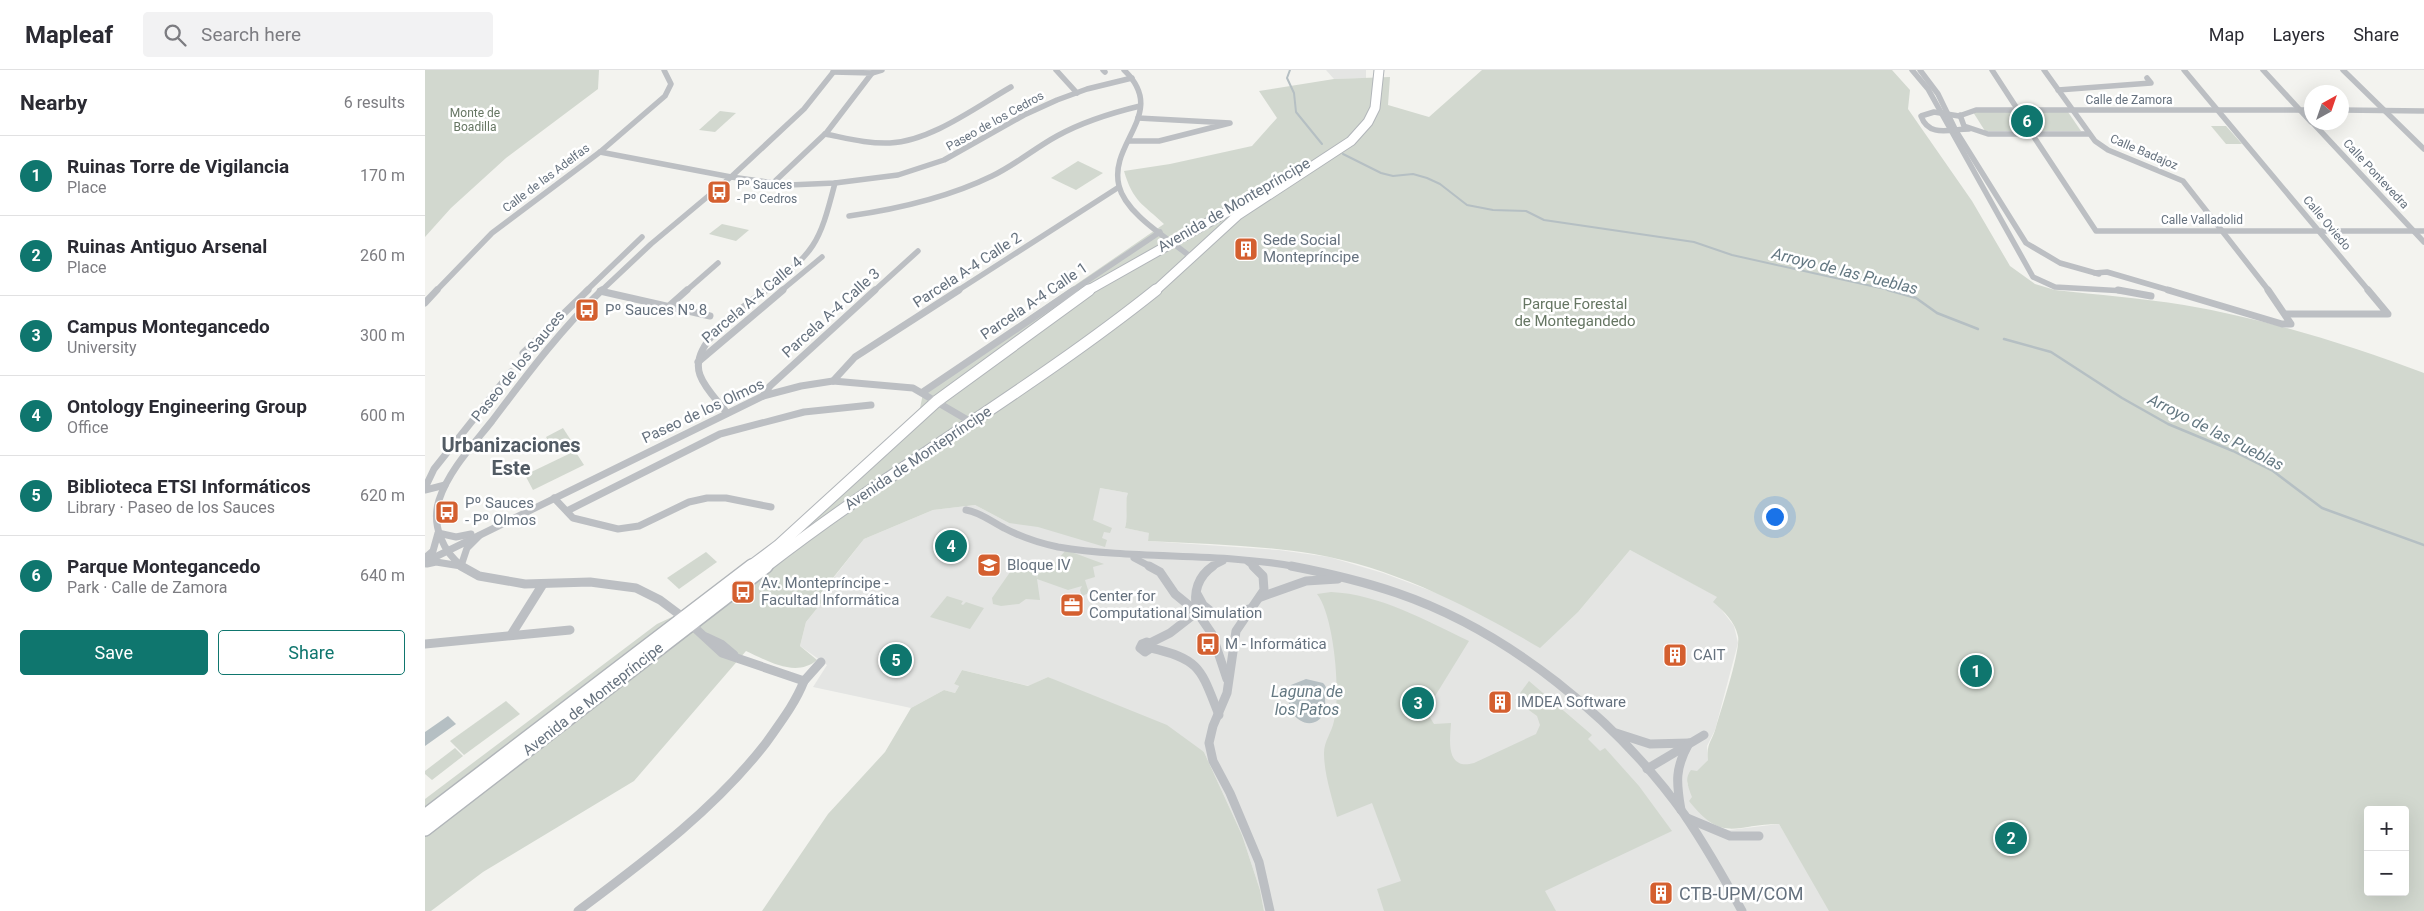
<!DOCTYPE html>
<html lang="en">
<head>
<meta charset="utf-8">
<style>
  body { margin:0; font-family:Roboto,sans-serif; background:#f2f2f3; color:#2b2b33 }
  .controls { position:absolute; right:15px; bottom:15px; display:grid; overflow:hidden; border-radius:5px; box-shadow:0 5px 20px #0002 }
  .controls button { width:45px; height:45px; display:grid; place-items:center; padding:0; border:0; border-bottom:1px solid #e1e1e2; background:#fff; color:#2b2b33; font:25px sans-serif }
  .compass { position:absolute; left:1879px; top:15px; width:45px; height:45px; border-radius:50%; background:#fff; box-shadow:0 5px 20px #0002; rotate:40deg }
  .you { position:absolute; left:1349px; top:446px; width:18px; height:18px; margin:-12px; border:4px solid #fff; border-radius:50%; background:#1a73e8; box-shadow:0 0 0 8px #1a73e833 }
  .badge { display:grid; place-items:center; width:32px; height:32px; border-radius:50%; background:#0f766e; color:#fff; font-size:16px; font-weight:700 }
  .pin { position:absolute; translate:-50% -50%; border:2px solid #fff; box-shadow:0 1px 5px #0006 }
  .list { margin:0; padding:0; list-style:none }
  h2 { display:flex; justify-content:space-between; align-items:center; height:65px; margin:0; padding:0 20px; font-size:21px }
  h2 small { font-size:16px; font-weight:400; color:#7c7c81 }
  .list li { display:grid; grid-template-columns:32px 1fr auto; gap:15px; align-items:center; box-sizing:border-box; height:80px; padding:0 20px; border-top:1px solid #e1e1e2 }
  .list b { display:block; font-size:19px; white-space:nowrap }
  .list p { margin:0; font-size:16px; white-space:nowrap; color:#7c7c81 }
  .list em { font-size:16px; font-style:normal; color:#7c7c81 }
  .actions { display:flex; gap:10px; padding:15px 20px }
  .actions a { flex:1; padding:11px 0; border:1px solid #0f766e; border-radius:5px; text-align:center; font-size:18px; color:#0f766e }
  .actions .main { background:#0f766e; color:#fff }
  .icon { flex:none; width:28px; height:28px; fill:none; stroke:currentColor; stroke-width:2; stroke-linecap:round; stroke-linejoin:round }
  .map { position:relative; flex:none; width:1999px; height:841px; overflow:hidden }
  header { display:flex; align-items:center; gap:30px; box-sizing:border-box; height:70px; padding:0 25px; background:#fff; border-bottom:1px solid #e1e1e2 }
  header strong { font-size:24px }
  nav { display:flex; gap:28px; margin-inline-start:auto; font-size:18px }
  .search { width:350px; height:45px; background:#f2f2f3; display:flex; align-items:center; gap:12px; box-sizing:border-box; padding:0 18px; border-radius:5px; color:#7c7c81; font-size:19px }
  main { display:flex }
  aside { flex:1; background:#fff }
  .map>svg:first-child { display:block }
  .built { fill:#e4e5e3 }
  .green { fill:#d2d8cf; fill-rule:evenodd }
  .water { fill:#b5bfc3 }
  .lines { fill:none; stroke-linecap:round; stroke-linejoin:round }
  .stream-far1 { stroke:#b5bfc3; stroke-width:2 }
  .stream { stroke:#b5bfc3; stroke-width:2.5 }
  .secondary-far2-casing { stroke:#b1b5b9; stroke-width:11 }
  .secondary-far1-casing { stroke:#b1b5b9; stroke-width:13 }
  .secondary-casing { stroke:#b1b5b9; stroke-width:16 }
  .street-far2 { stroke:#bcbfc3; stroke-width:5.5 }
  .street-far1 { stroke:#bcbfc3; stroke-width:7 }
  .street { stroke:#bcbfc3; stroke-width:9 }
  .secondary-far2 { stroke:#fff; stroke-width:9 }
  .secondary-far1 { stroke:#fff; stroke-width:11 }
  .secondary { stroke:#fff; stroke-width:13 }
  .labels { text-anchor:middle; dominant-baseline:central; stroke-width:5; stroke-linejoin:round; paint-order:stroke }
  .far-street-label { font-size:12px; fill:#65717e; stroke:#fff }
  .far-park-label { font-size:12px; fill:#667663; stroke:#fff }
  .far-poi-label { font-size:12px; fill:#65717e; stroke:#fff; text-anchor:start }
  .street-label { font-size:15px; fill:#65717e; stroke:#fff }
  .poi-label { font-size:15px; fill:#65717e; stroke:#fff; text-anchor:start }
  .park-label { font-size:15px; fill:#667663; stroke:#fff }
  .water-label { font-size:16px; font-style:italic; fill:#657983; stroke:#fff }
  .near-poi-label { font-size:18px; fill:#65717e; stroke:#fff; text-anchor:start }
  .district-label { font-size:20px; font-weight:bold; fill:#525b64; stroke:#fff }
</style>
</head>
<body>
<header>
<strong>Mapleaf</strong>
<div class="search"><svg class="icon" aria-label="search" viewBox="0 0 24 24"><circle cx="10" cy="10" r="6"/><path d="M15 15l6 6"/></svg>Search here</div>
<nav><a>Map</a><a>Layers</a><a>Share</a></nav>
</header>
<main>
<aside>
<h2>Nearby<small>6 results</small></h2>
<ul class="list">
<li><span class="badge">1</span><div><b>Ruinas Torre de Vigilancia</b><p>Place</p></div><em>170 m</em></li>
<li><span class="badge">2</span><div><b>Ruinas Antiguo Arsenal</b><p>Place</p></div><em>260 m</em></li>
<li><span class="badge">3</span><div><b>Campus Montegancedo</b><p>University</p></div><em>300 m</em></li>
<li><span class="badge">4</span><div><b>Ontology Engineering Group</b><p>Office</p></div><em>600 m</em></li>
<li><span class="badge">5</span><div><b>Biblioteca ETSI Informáticos</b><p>Library · Paseo de los Sauces</p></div><em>620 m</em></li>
<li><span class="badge">6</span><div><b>Parque Montegancedo</b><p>Park · Calle de Zamora</p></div><em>640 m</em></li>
</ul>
<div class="actions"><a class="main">Save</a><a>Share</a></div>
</aside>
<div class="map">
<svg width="1999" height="841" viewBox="0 0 1999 841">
  <rect width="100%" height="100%" fill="#f3f3ef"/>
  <g class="built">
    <path d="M901,0H941V8L909,9Z"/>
    <path d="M675,418L703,423L701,433L703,447L700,458L725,463L723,471L854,480L904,487L958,503L1028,529L1068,550L1154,541L1205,480L1293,527L1296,539L1309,556L1313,573L1290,660L1282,676L1283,690L1262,713L1268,727L1287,755L1304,760L1354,754L1406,841H839L835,820L817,765L779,682L623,607L604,616L537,600L529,614L534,616L530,623L519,620L486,638L388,617L402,595L375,576L381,552L398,531L392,529L439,469L508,440L550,435L584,453Z"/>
  </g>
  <g class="green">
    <path d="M0,0H174L173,19L81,88L26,138L0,167Z"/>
    <path d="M1057,0H1467L1485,20L1483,39L1547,131L1585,196L1610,214L1630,220C1673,225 1716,228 1759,235C1841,249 1921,274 1999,303V841H1404L1354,754C1310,754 1298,774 1264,731L1267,727C1263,716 1259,709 1266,700L1272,701L1283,690C1281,673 1287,672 1291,657C1296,640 1316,580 1313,566C1310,552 1299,541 1288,532L1292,527L1205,480L1154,541L1115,578C1045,537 970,498 889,484C834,475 778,474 723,471L724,463L700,458C704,444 699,433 703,423L675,418L668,450L687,458L685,463L679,462L677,468L682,470L680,477L613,457L584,453L550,435L508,440L439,469L392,528L398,531L381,552L375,576L392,590C371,608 343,591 321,581L209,711L58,802L6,841H0V729L232,554L262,540L366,458L495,338L499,319L739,154C718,134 708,132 699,101L745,94L827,76L852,48L834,21L909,9L965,7L963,35L1004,47ZM1943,740H1980V822H1943Z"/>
    <path d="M295,41L311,43L290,62L274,60Z"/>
    <path d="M1548,42H1643L1656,61H1560Z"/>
    <path d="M1786,56H1801L1817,74H1801Z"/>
    <path d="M653,91L678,103L651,120L626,108Z"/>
    <path d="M297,154L324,160L311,171L284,164Z"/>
    <path d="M138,358L149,375L131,384L121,367Z"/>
    <path d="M150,381L159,395L108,420L100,405Z"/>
    <path d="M641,480L679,494L668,497L670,507L660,510L664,523L657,526L655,520L657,516L643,520L612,509L615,530L601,529L594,534L576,536L568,534L567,528L590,495L609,494L612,508L616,493L627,496Z"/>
    <path d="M281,482L292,492L254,519L242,508Z"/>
    <path d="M906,522C954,524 1002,551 1044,571L1007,631L1004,633L1008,639L1003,644L1009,654L1026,653C1025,670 1020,701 1049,693L1111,664L1115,655L1112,646L1090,630L1104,611L1167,665L1163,669L1175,681L1180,678L1214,716L1247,761L1120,821L1131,841H959L952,819L976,811L947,733L912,747C907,727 899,704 899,683C899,671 907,662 909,651C916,624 909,545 892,524Z"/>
    <path d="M522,526L538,531L536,534L538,535L541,532L559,538L545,559L505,547Z"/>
    <path d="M537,600L603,616L623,607L742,655L779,682L817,765L835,820L839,841H337L403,744L460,682L486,638L519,620L530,623L534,616L529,614Z"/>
    <path d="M81,631L95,644L39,685L25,671Z"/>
    <path d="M30,678L38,686L7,710L0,704V701Z"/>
  </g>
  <g class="water">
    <path d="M881,609L898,613C903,618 901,621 900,627C900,632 901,639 899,643C888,666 854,647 866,615Z"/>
    <path d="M23,646L31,654L0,676V662Z"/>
  </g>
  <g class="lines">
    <g class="stream-far1">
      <path d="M865,0L862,8L869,23L871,42L897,74"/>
      <path d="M918,84L956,103L968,106L988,104L1002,108L1015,114L1042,135L1068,140L1101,141L1119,150L1269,172L1307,185L1469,221"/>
    </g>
    <g class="stream">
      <path d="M1463,220L1491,228L1512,243L1553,259"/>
      <path d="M1579,269L1626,282L1697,328L1743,354L1808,381L1848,401L1897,438L1999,475"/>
    </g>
    <g class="secondary-far2-casing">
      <g id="secondary-far2">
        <path d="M662,221L823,130"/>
        <path d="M730,221L813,145L926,71L943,52L950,38L954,0"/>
      </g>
    </g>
    <g class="secondary-far1-casing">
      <g id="secondary-far1">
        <path d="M325,497L353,476L512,331L664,220"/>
        <path d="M340,497C466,399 606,320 731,220"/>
      </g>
    </g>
    <g class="secondary-casing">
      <g id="secondary">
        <path d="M0,746L327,496"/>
        <path d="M0,759L341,496"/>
      </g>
    </g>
    <g class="street-far2">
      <path d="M631,0L652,23"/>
      <path d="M678,0L680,2"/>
      <path d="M699,0C744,43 683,72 694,116C701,145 746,170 767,188"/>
      <path d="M1487,0L1503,19L1608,207L1630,217L1700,221"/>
      <path d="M1495,0L1513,24L1531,61L1601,173L1635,193L1674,204"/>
      <path d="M1567,0L1593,40"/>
      <path d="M1619,0L1670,71L1683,80L1758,111L1844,221"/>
      <path d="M1759,0L1944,221"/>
      <path d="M1838,0L1886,52"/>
      <path d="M1918,0L1999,79"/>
      <path d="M447,3L457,0"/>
      <path d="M1633,20L1726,13L1722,8"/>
      <path d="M1916,40L1999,41"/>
      <path d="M1535,45L1539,56L1563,64H1663"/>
      <path d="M1887,52L1999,172"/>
      <path d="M1544,59C1525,59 1504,68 1496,46L1509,42L1534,46L1551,40H1886"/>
      <path d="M400,64C421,68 443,74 465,73C506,71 551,37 586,17"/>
      <path d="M1607,64L1671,161H1999"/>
      <path d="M704,71H734L805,53L713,48"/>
      <path d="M175,82L306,107L364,115L410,113L473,105L519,90L599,45L632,30L662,19L707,8"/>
      <path d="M347,114L402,62L447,3L408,2"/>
      <path d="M424,146C473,139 522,128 567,106C590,95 610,78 632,66C659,51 686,43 715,36"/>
      <path d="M1670,203L1682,202L1747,221"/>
      <path d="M11,221L67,163L175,82L240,26L246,14L239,0"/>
      <path d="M161,221L217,167"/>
      <path d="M176,221L226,174L306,107L379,39L410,0"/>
      <path d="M261,221L293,193"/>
      <path d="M339,221C390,182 394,175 410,113"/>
      <path d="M356,221L397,187"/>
      <path d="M449,221L493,181"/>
      <path d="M532,221L694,117"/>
      <path d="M647,221L735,162"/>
    </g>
    <g class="street-far1">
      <path d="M1693,220L1726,226"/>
      <path d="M1743,220L1857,254H1866L1843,220"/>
      <path d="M175,221L285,246"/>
      <path d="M0,233L12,220"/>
      <path d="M244,236L262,220"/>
      <path d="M1861,244H1963L1943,220"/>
      <path d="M98,283L163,220"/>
      <path d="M273,292L358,220"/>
      <path d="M408,311L430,287L534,220"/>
      <path d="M498,322L649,220"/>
      <path d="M338,326L345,316L450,220"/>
      <path d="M302,343C293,331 280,319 275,305C263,273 319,237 341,220"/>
      <path d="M0,418L9,399L86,302"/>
      <path d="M0,420L20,415"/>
      <path d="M129,428L148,448L193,459L214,456L264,432L282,428H301L346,437"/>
      <path d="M541,440C555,442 567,452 579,458C596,467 614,473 633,477C712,490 794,482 873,497"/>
      <path d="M142,441L295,364L379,342L446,335"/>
      <path d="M0,488L8,481L13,463L31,467L46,464"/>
      <path d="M709,488L726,497"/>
      <path d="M0,492L338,326L376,316L408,311L488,318L546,352"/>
      <path d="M823,492L830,497"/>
      <path d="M2,494L11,492L36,496L42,478L54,466"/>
      <path d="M38,497C18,482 6,455 14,430C24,400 48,375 67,351C101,306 136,259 177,220"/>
      <path d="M786,497L798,491"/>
    </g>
    <g class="street">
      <path d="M36,496L54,506L100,514L165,512L211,518L235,530L259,548L297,583L379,611L396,592"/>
      <path d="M724,496L735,502L750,524L772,542L787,564L802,609"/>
      <path d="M828,496L838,506L839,520L811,561L802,623L788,656L784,673L788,691L805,723L834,792L845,841"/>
      <path d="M866,496C902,503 937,511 972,523C1083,561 1191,649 1259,744C1280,775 1299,808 1317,841"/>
      <path d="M772,524L778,535L788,543"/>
      <path d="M836,527L881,511L913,509"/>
      <path d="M772,542C768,523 772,507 788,496"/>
      <path d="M86,565L118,514"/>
      <path d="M281,567L296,574L309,585"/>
      <path d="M722,572L726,574V578L720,582L715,578L717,574Z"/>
      <path d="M725,573L745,563L772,542L808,545L824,539"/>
      <path d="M0,574L145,560"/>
      <path d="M726,578C776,589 776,600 794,645"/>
      <path d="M1191,663L1225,674L1264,673"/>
      <path d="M1222,699L1279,665"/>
      <path d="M1256,740C1251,712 1250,698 1264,673"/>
      <path d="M1262,748L1305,766H1334"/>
      <path d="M153,841C221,790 289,740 341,673C355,653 370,634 379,611"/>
    </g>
    <use href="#secondary-far2" class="secondary-far2"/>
    <use href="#secondary-far1" class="secondary-far1"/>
    <use href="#secondary" class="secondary"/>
  </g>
  <defs>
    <g id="bus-square" transform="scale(1.25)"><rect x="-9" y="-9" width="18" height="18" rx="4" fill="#d45f2f" stroke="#fff"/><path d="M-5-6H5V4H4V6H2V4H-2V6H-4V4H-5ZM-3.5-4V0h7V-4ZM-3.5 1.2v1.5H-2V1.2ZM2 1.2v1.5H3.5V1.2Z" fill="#fff"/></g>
    <g id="building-square" transform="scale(1.25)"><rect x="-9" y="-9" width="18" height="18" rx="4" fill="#d45f2f" stroke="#fff"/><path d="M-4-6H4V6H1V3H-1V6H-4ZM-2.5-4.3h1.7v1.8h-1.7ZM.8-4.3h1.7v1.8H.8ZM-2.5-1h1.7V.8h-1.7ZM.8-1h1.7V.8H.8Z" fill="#fff"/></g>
    <g id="university-square" transform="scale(1.25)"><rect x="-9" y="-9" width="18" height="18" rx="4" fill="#d45f2f" stroke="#fff"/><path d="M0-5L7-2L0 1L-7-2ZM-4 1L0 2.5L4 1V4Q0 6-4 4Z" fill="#fff"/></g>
    <g id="office-square" transform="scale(1.25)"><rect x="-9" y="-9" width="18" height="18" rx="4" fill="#d45f2f" stroke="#fff"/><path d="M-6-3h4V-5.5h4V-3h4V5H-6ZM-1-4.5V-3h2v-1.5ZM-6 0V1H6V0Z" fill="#fff"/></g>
  </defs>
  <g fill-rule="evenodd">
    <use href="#bus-square" x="294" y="122"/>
    <use href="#building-square" x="821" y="179"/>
    <use href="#bus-square" x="162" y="240"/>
    <use href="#bus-square" x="22" y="442"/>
    <use href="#university-square" x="564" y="495"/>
    <use href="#bus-square" x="318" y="522"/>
    <use href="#office-square" x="647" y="535"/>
    <use href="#bus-square" x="783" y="574"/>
    <use href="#building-square" x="1250" y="585"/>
    <use href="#building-square" x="1075" y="632"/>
    <use href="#building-square" x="1236" y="823"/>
  </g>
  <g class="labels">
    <g class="far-street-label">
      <text x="1704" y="30">Calle de Zamora</text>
      <text transform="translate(570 51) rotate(-29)">Paseo de los Cedros</text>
      <text transform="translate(1719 82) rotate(23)">Calle Badajoz</text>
      <text transform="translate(1951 104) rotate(47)">Calle Pontevedra</text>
      <text transform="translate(121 108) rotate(-37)">Calle de las Adelfas</text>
      <text x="1777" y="150">Calle Valladolid</text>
      <text transform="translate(1902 153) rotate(50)">Calle Oviedo</text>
    </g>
    <g class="far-park-label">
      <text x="50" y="43">Monte de<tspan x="50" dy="14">Boadilla</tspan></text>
    </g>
    <g class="far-poi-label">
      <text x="312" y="115">Pº Sauces<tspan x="312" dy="14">- Pº Cedros</tspan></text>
    </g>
    <g class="street-label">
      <text transform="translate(809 135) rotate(-30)">Avenida de Montepríncipe</text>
      <text transform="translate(542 200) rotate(-33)">Parcela A-4 Calle 2</text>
      <text transform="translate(327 230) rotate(-40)">Parcela A-4 Calle 4</text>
      <text transform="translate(609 231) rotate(-34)">Parcela A-4 Calle 1</text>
      <text transform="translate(406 243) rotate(-42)">Parcela A-4 Calle 3</text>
      <text transform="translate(93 296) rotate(-51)">Paseo de los Sauces</text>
      <text transform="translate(278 341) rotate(-25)">Paseo de los Olmos</text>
      <text transform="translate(493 388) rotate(-34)">Avenida de Montepríncipe</text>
      <text transform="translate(168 629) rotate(-38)">Avenida de Montepríncipe</text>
    </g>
    <g class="poi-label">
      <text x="838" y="170">Sede Social<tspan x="838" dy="17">Montepríncipe</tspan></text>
      <text x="180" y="240">Pº Sauces Nº 8</text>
      <text x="40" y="433">Pº Sauces<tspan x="40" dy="17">- Pº Olmos</tspan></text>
      <text x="582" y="495">Bloque IV</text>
      <text x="336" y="513">Av. Montepríncipe -<tspan x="336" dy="17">Facultad Informática</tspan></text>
      <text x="664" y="526">Center for<tspan x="664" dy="17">Computational Simulation</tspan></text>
      <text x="800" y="574">M - Informática</text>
      <text x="1268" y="585">CAIT</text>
      <text x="1092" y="632">IMDEA Software</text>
    </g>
    <g class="park-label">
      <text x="1150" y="234">Parque Forestal<tspan x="1150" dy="17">de Montegandedo</tspan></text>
    </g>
    <g class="water-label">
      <text transform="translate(1420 201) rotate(14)">Arroyo de las Pueblas</text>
      <text transform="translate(1791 362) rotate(27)">Arroyo de las Pueblas</text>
      <text x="882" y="621">Laguna de<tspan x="882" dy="18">los Patos</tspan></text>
    </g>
    <g class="near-poi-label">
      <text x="1254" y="823">CTB-UPM/COM</text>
    </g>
    <g class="district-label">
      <text x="86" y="375">Urbanizaciones<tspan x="86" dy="23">Este</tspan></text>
    </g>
  </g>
</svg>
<div class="controls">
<button>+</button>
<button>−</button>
</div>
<svg class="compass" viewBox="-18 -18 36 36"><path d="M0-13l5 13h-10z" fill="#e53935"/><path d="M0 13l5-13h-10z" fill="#7c7c81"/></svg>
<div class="you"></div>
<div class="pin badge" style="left:1551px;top:601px">1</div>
<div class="pin badge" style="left:1586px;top:768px">2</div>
<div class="pin badge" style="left:993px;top:633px">3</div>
<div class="pin badge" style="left:526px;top:476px">4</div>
<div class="pin badge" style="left:471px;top:590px">5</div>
<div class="pin badge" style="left:1602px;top:51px">6</div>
</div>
</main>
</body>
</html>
